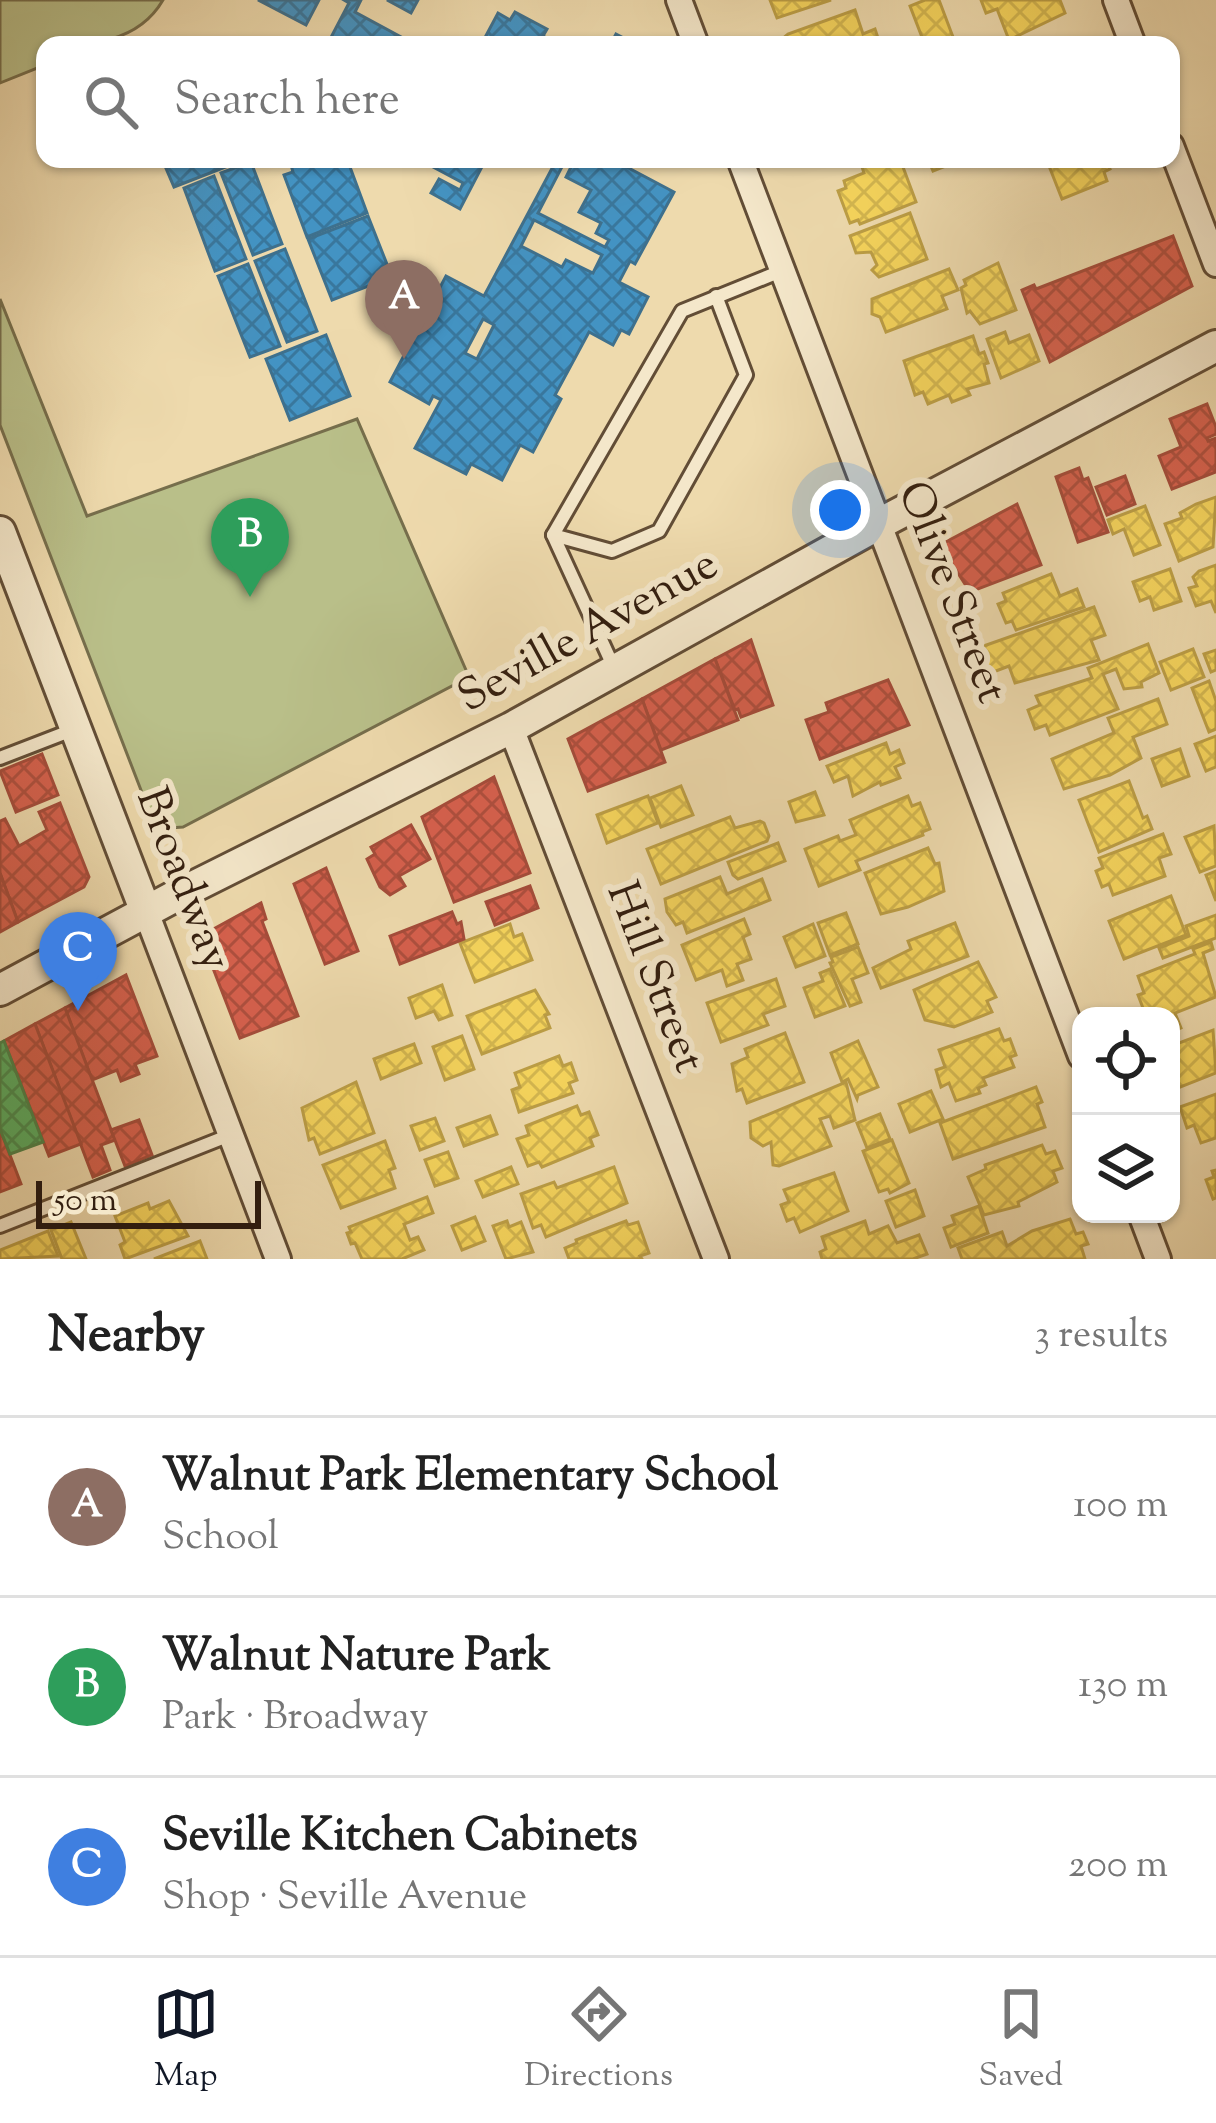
<!DOCTYPE html>
<html lang="en">
<head>
<meta charset="utf-8">
<style>
  body { margin:0; font-family:"Sorts Mill Goudy",serif; background:#f2f2f2; color:#222 }
  .controls { position:absolute; right:36px; bottom:36px; display:grid; overflow:hidden; border-radius:24px; box-shadow:0 3px 9px #0004 }
  .controls button { width:108px; height:108px; display:grid; place-items:center; padding:0; border:0; border-bottom:3px solid #e0e0e0; background:#fff; color:#222; font:60px sans-serif }
  .scale { position:absolute; left:36px; bottom:30px; width:225px; box-sizing:border-box; padding-left:12px; border:6px solid #331e0f; border-top:0; font-size:33px; line-height:42px; white-space:nowrap; color:#331e0f; -webkit-text-stroke:9px #f4e7ca; paint-order:stroke }
  .you { position:absolute; left:840px; top:510px; width:42px; height:42px; margin:-30px; border:9px solid #fff; border-radius:50%; background:#1a73e8; box-shadow:0 0 0 18px #1a73e833 }
  .badge { display:grid; place-items:center; width:78px; height:78px; border-radius:50%; background:#111827; color:#fff; font-size:39px; font-weight:700 }
  .pin { position:absolute; translate:-50% -99px; filter:drop-shadow(0 3px 6px #0008) }
  .pin::after { content:''; position:absolute; top:63px; width:42px; height:36px; background:inherit; clip-path:polygon(0 0,100% 0,50% 100%) }
  .list { margin:0; padding:0; list-style:none }
  h2 { display:flex; justify-content:space-between; align-items:center; height:156px; margin:0; padding:0 48px; font-size:51px }
  h2 small { font-size:39px; font-weight:400; color:#767676 }
  .list li { display:grid; grid-template-columns:78px 1fr auto; gap:36px; align-items:center; box-sizing:border-box; height:180px; padding:0 48px; border-top:3px solid #e0e0e0 }
  .list b { display:block; font-size:45px; white-space:nowrap }
  .list p { margin:0; font-size:39px; white-space:nowrap; color:#767676 }
  .list em { font-size:39px; font-style:normal; color:#767676 }
  .icon { flex:none; width:66px; height:66px; fill:none; stroke:currentColor; stroke-width:2; stroke-linecap:round; stroke-linejoin:round }
  .map { position:relative; flex:none; width:1216px; height:1259px; overflow:hidden }
  .search { position:absolute; background:#fff; box-shadow:0 3px 9px #0004; left:36px; right:36px; top:36px; height:132px; display:flex; align-items:center; gap:30px; box-sizing:border-box; padding:0 42px; border-radius:24px; color:#767676; font-size:45px }
  .sheet { height:696px; background:#fff }
  nav { display:flex; justify-content:space-around; align-items:center; box-sizing:border-box; height:168px; border-top:3px solid #e0e0e0; background:#fff; font-size:33px; color:#767676 }
  nav a { display:grid; justify-items:center; gap:6px }
  nav .on { color:#111827 }
  .map>svg:first-child { display:block }
  .green { fill:#b9bf89; stroke:#766e4c; stroke-width:3 }
  .homes { fill:url(#homes-cross-hatch); stroke:#bc9e45; stroke-width:3 }
  .shops { fill:url(#shops-cross-hatch); stroke:#a54c3a; stroke-width:3 }
  .schools { fill:url(#schools-cross-hatch); stroke:#3e708d; stroke-width:3; fill-rule:evenodd }
  .public { fill:url(#public-cross-hatch); stroke:#4e8348; stroke-width:3 }
  .lines { fill:none; stroke-linecap:round; stroke-linejoin:round }
  .service-casing { stroke:#624d36; stroke-width:18 }
  .minor-casing { stroke:#624d36; stroke-width:30 }
  .tertiary-casing { stroke:#624d36; stroke-width:36 }
  .service { stroke:#f4e7ca; stroke-width:12 }
  .minor { stroke:#f4e7ca; stroke-width:24 }
  .tertiary { stroke:#f4e7ca; stroke-width:30 }
  .labels { text-anchor:middle; dominant-baseline:central; stroke-width:12; stroke-linejoin:round; paint-order:stroke }
  .street-label { font-size:45px; fill:#331e0f; stroke:#f4e7ca }
</style>
</head>
<body>
<div class="map">
<svg width="1216" height="1259" viewBox="0 0 1216 1259">
  <defs>
    <pattern id="homes-cross-hatch" width="8" height="8" patternUnits="userSpaceOnUse" patternTransform="scale(3)"><rect width="8" height="8" fill="#f6d55c"/><path d="M0 0l8 8M0 8l8-8" fill="none" stroke="#d3b64f"/></pattern>
    <pattern id="shops-cross-hatch" width="8" height="8" patternUnits="userSpaceOnUse" patternTransform="scale(3)"><rect width="8" height="8" fill="#d6604d"/><path d="M0 0l8 8M0 8l8-8" fill="none" stroke="#ae4f3e"/></pattern>
    <pattern id="schools-cross-hatch" width="8" height="8" patternUnits="userSpaceOnUse" patternTransform="scale(3)"><rect width="8" height="8" fill="#4393c3"/><path d="M0 0l8 8M0 8l8-8" fill="none" stroke="#39779d"/></pattern>
    <pattern id="public-cross-hatch" width="8" height="8" patternUnits="userSpaceOnUse" patternTransform="scale(3)"><rect width="8" height="8" fill="#5aae61"/><path d="M0 0l8 8M0 8l8-8" fill="none" stroke="#4b8d4e"/></pattern>
  </defs>
  <rect width="100%" height="100%" fill="#eedaad"/>
  <filter id="stains"><feTurbulence type="fractalNoise" baseFrequency=".00167" numOctaves="4"/><feColorMatrix values="0 0 0 0 .2 0 0 0 0 .09 0 0 0 0 .02 0 0 0 .5 -.17"/></filter>
  <radialGradient id="worn" r=".72"><stop offset=".6" stop-color="#630" stop-opacity="0"/><stop offset="1" stop-color="#630" stop-opacity=".3"/></radialGradient>
  <g class="green">
    <path d="M0,0H163C138,43 91,45 45,45V65L0,83Z"/>
    <path d="M0,299L87,516L357,419L469,677L183,827L156,829L0,425Z"/>
  </g>
  <g class="homes">
    <path d="M770,0H831L777,18Z"/>
    <path d="M925,0H939L956,45H925L910,6Z"/>
    <path d="M981,0H1060L1065,13L1009,40L997,9L986,13Z"/>
    <path d="M855,10L863,34L875,29L879,41L867,45H783L781,40L788,34Z"/>
    <path d="M884,159H900L916,202L860,224L858,220L850,223L838,191L846,188L844,181L864,173L862,167Z"/>
    <path d="M928,159H963L933,171Z"/>
    <path d="M1068,159H1106L1110,169L1104,172L1107,181L1062,199L1049,166Z"/>
    <path d="M910,213L927,259L879,277L872,270L877,265L871,252L856,253L850,236Z"/>
    <path d="M998,263L1016,310L980,324L970,311L967,313L961,288L966,285L964,280Z"/>
    <path d="M949,269L958,290L942,296L947,309L886,332L880,317L872,314V299Z"/>
    <path d="M1005,332L1009,343L1029,335L1039,361L1001,378L987,339Z"/>
    <path d="M973,336L979,354L984,352L988,363L984,364L989,383L967,389L970,395L952,402L949,395L928,404L923,392L915,395L904,361Z"/>
    <path d="M1216,497L1213,547L1179,561L1165,524L1182,518L1180,513L1196,504Z"/>
    <path d="M1145,506L1160,545L1134,555L1124,529L1113,534L1108,520Z"/>
    <path d="M1216,565V613L1211,601L1196,606L1189,588L1197,586L1193,577L1199,571Z"/>
    <path d="M1170,569L1181,601L1154,610L1150,597L1140,601L1133,582Z"/>
    <path d="M1051,574L1060,596L1077,589L1084,607L1016,630L1012,621L1006,623L998,604L1006,601L1003,593Z"/>
    <path d="M1094,607L1105,635L1091,640L1099,660L1015,683L1009,666L988,674L978,648Z"/>
    <path d="M1148,644L1159,673L1141,682L1142,687L1124,689L1116,669L1103,674L1118,709L1050,735L1046,725L1035,729L1028,710L1040,705L1036,696L1092,678L1088,668Z"/>
    <path d="M1193,649L1204,677L1171,690L1160,662Z"/>
    <path d="M1216,650V670L1211,672L1204,654Z"/>
    <path d="M1209,681L1216,701V729L1209,732L1192,688Z"/>
    <path d="M1158,699L1167,724L1133,737L1141,758L1110,775L1064,789L1052,759L1114,733L1108,718Z"/>
    <path d="M1216,736V767L1206,771L1195,744Z"/>
    <path d="M886,743L890,754L899,750L904,763L895,767L900,778L881,785L880,782L853,796L848,776L834,782L827,766Z"/>
    <path d="M1180,749L1189,776L1162,786L1152,759Z"/>
    <path d="M1129,781L1143,818L1147,816L1152,829L1099,852L1079,800Z"/>
    <path d="M681,786L693,815L661,827L650,798Z"/>
    <path d="M815,792L824,815L796,822L789,802Z"/>
    <path d="M648,796L658,823L607,843L597,815Z"/>
    <path d="M908,796L912,806L920,803L930,829L922,832L923,835L856,861L860,870L819,886L805,849L838,836L840,841L856,835L850,820Z"/>
    <path d="M730,817L735,828L760,821L764,823L769,836L767,841L661,884L647,849Z"/>
    <path d="M1214,826L1216,866L1200,872L1185,837Z"/>
    <path d="M1163,834L1171,854L1159,858L1165,876L1113,895L1109,884L1102,887L1096,871L1103,868L1099,858Z"/>
    <path d="M778,843L785,861L738,879L733,875L728,862Z"/>
    <path d="M928,848L935,864L939,863L944,891L908,907L881,914L865,873Z"/>
    <path d="M1216,871V901L1206,875Z"/>
    <path d="M720,877L727,894L762,879L770,900L687,933L683,922L676,925L667,912L665,899Z"/>
    <path d="M1171,896L1186,935L1124,959L1109,921Z"/>
    <path d="M846,913L858,944L830,955L818,923Z"/>
    <path d="M1216,915V938L1163,958L1159,948L1189,936L1186,926Z"/>
    <path d="M744,919L750,934L743,937L751,959L737,964L743,980L727,986L722,970L696,980L682,945Z"/>
    <path d="M955,923L968,956L881,988L873,968L911,949L908,941Z"/>
    <path d="M510,924L514,937L522,934L532,960L475,982L460,943Z"/>
    <path d="M813,924L825,956L796,967L784,937Z"/>
    <path d="M1211,942L1213,949L1203,953L1216,997L1175,1013L1181,1028L1171,1032V1016H1146L1138,995L1144,993L1138,976L1195,954L1193,949Z"/>
    <path d="M858,947L868,973L852,979L861,1002L850,1006L830,963L833,962L831,957Z"/>
    <path d="M978,962L996,997L987,1001L992,1012L954,1027L925,1020L914,990Z"/>
    <path d="M830,969L845,1006L815,1017L804,988L823,981L820,973Z"/>
    <path d="M776,979L785,1006L763,1014L768,1025L721,1042L707,1003Z"/>
    <path d="M442,985L452,1015L439,1020L434,1011L416,1018L409,998Z"/>
    <path d="M535,990L549,1014L545,1015L550,1028L482,1054L467,1016Z"/>
    <path d="M999,1029L1004,1041L1010,1039L1016,1055L1010,1057L1014,1067L983,1078L986,1085L978,1088L980,1093L956,1101L949,1083L941,1087L936,1070L945,1067L939,1050Z"/>
    <path d="M1213,1030L1216,1073L1178,1088L1171,1077V1046Z"/>
    <path d="M785,1033L804,1082L747,1103L742,1089L737,1091L732,1064L748,1057L745,1049Z"/>
    <path d="M462,1036L474,1069L445,1080L433,1047Z"/>
    <path d="M858,1041L878,1087L858,1095L857,1099L848,1079L842,1082L831,1053Z"/>
    <path d="M414,1044L421,1063L381,1079L374,1059Z"/>
    <path d="M559,1056L563,1066L571,1063L577,1080L569,1083L573,1093L519,1112L512,1090L520,1087L515,1073Z"/>
    <path d="M356,1082L374,1133L320,1154L314,1138L309,1140L302,1108Z"/>
    <path d="M846,1082L855,1120L834,1128L830,1116L820,1119L831,1146L779,1166L773,1165L771,1142L763,1146L751,1138L750,1122Z"/>
    <path d="M1036,1087L1042,1102L1037,1104L1045,1127L953,1159L940,1123Z"/>
    <path d="M931,1091L943,1119L910,1132L899,1104Z"/>
    <path d="M1216,1094V1138L1201,1143L1194,1125L1187,1128L1180,1107Z"/>
    <path d="M577,1106L581,1115L589,1112L598,1135L590,1138L593,1146L542,1167L539,1162L528,1166L517,1139L529,1135L526,1126Z"/>
    <path d="M880,1114L890,1139L867,1148L857,1123Z"/>
    <path d="M490,1116L497,1134L464,1146L457,1128Z"/>
    <path d="M435,1118L444,1141L420,1150L411,1126Z"/>
    <path d="M892,1140L909,1183L890,1193L888,1189L879,1192L863,1151Z"/>
    <path d="M385,1141L395,1168L389,1170L395,1188L341,1208L323,1165Z"/>
    <path d="M1042,1145L1046,1154L1055,1151L1062,1168L1053,1171L1057,1182L1018,1202L1019,1206L984,1215L968,1177L986,1169L985,1165Z"/>
    <path d="M448,1152L458,1178L435,1186L425,1160Z"/>
    <path d="M511,1167L518,1184L483,1197L476,1181Z"/>
    <path d="M614,1167L627,1203L546,1237L541,1225L533,1228L521,1194L554,1182L557,1188Z"/>
    <path d="M1216,1170V1198L1213,1199L1206,1180L1214,1177L1212,1171Z"/>
    <path d="M834,1173L848,1211L800,1232L794,1218L787,1221L781,1205L789,1202L784,1190Z"/>
    <path d="M915,1190L924,1216L896,1227L886,1201Z"/>
    <path d="M427,1197L433,1213L404,1224L410,1240L418,1237L424,1250L402,1259H362L355,1243L351,1244L347,1233L351,1232L349,1227Z"/>
    <path d="M169,1201L188,1236L125,1259L120,1245L125,1242L115,1216L148,1203L150,1209Z"/>
    <path d="M979,1206L988,1233L951,1247L944,1228L955,1224L952,1216Z"/>
    <path d="M475,1217L485,1241L462,1250L452,1226Z"/>
    <path d="M1070,1219L1076,1234L1083,1232L1088,1244L1081,1246L1085,1259H962L958,1248L1002,1232L1007,1246L1032,1231Z"/>
    <path d="M507,1221L509,1227L521,1222L533,1252L506,1259L493,1226Z"/>
    <path d="M626,1221L628,1225L638,1222L649,1253L640,1256L642,1259H569L565,1248L577,1243L576,1240Z"/>
    <path d="M865,1221L869,1234L888,1226L897,1243L919,1235L927,1254L913,1259H822L820,1252L826,1249L822,1237Z"/>
    <path d="M71,1222L86,1259H62L51,1230Z"/>
    <path d="M48,1231L58,1256L0,1259V1250Z"/>
    <path d="M200,1241L207,1259H154Z"/>
  </g>
  <g class="shops">
    <path d="M1173,236L1192,286L1050,362L1022,290L1034,285L1036,289Z"/>
    <path d="M1207,404L1216,427V434L1207,438L1208,441L1216,438V472L1172,489L1159,456L1181,447L1170,419Z"/>
    <path d="M1079,468L1083,480L1088,478L1108,532L1078,542L1056,477Z"/>
    <path d="M1125,476L1135,504L1107,515L1096,487Z"/>
    <path d="M1017,504L1041,565L970,592L940,545Z"/>
    <path d="M751,640L773,705L741,717L738,709L735,710L715,659Z"/>
    <path d="M715,659L738,720L661,750L642,699Z"/>
    <path d="M888,680L909,725L820,759L806,720L829,712L826,703Z"/>
    <path d="M642,699L665,762L588,791L568,739Z"/>
    <path d="M42,754L58,795L16,812L0,771Z"/>
    <path d="M494,777L530,873L454,902L422,817Z"/>
    <path d="M60,803L89,877L84,887L18,922L0,873V821L5,819L19,846L47,830L39,812Z"/>
    <path d="M411,825L430,859L399,876L405,886L390,895L380,887L367,859L375,854L371,847Z"/>
    <path d="M326,868L358,951L325,964L294,884Z"/>
    <path d="M0,873L18,922L0,932Z"/>
    <path d="M530,886L538,908L495,925L486,902Z"/>
    <path d="M261,903L266,919L262,921L298,1016L240,1038L204,945L208,932Z"/>
    <path d="M452,912L457,924L461,922L464,939L400,964L390,936Z"/>
    <path d="M126,975L157,1056L135,1064L139,1074L121,1081L117,1070L92,1080L65,1008Z"/>
    <path d="M65,1008L115,1140L101,1145L110,1170L93,1177L35,1024Z"/>
    <path d="M35,1024L81,1144L49,1156L4,1041Z"/>
    <path d="M139,1120L152,1155L125,1166L111,1130Z"/>
    <path d="M0,1129L21,1184L0,1192Z"/>
  </g>
  <g class="schools">
    <path d="M258,0H319L306,25Z"/>
    <path d="M344,0H361L355,12L416,45H327L349,3Z"/>
    <path d="M387,0H418L411,13Z"/>
    <path d="M515,12L547,29L543,36L560,45H481L498,13L510,20Z"/>
    <path d="M616,34L633,43L632,45H610Z"/>
    <path d="M162,159H246L174,187Z"/>
    <path d="M306,159H314L316,163L347,159L367,213L307,237L284,175L293,172L291,165Z"/>
    <path d="M418,159H486L460,209L431,193L439,179L460,190L463,183Z"/>
    <path d="M557,159H566L538,213L605,247L609,240L596,233L601,223L579,212L591,190L566,177L575,159H626L623,165L674,192L635,264L630,261L619,282L648,297L629,334L621,330L613,345L589,332L555,395L561,399L533,452L520,445L502,480L471,464L466,474L415,448L441,400L433,396L429,404L390,382L446,276L484,296ZM534,220L602,255L593,273L566,260L562,267L521,246ZM483,319L494,325L477,359L465,353Z"/>
    <path d="M251,162L282,244L253,255L221,173Z"/>
    <path d="M214,176L246,259L215,271L184,188Z"/>
    <path d="M368,216L392,277L332,300L308,239Z"/>
    <path d="M285,249L317,331L287,342L255,261Z"/>
    <path d="M248,264L280,346L250,357L218,276Z"/>
    <path d="M326,335L350,396L290,420L266,359Z"/>
  </g>
  <path class="public" d="M4,1041L43,1142L10,1154L0,1129V1043Z"/>
  <g class="lines">
    <g class="service-casing">
      <g id="service">
        <path d="M553,535L612,551L659,531L746,375L716,296"/>
        <path d="M615,670L553,535L682,311L781,271"/>
        <path d="M0,758L75,729"/>
        <path d="M0,1226L230,1135"/>
      </g>
    </g>
    <g class="minor-casing">
      <g id="minor">
        <path d="M679,0L696,45"/>
        <path d="M1116,0L1133,45"/>
        <path d="M1171,146L1216,264"/>
        <path d="M740,159L1081,1056"/>
        <path d="M511,728L716,1259"/>
        <path d="M146,912L278,1259"/>
        <path d="M1141,1214L1158,1259"/>
      </g>
    </g>
    <g class="tertiary-casing">
      <g id="tertiary">
        <path d="M0,532L146,912"/>
        <path d="M0,990L179,894L511,728L879,524L1216,346"/>
      </g>
    </g>
    <use href="#service" class="service"/>
    <use href="#minor" class="minor"/>
    <use href="#tertiary" class="tertiary"/>
  </g>
  <g class="labels">
    <g class="street-label">
      <text transform="translate(950 593) rotate(69)">Olive Street</text>
      <text transform="translate(589 633) rotate(-29)">Seville Avenue</text>
      <text transform="translate(181 880) rotate(69)">Broadway</text>
      <text transform="translate(653 978) rotate(69)">Hill Street</text>
    </g>
  </g>
  <rect width="100%" height="100%" filter="url(#stains)"/>
  <rect width="100%" height="100%" fill="url(#worn)"/>
</svg>
<div class="controls">
<button><svg class="icon" aria-label="locate" viewBox="0 0 24 24"><circle cx="12" cy="12" r="6"/><path d="M12 2v4M12 18v4M2 12h4M18 12h4"/></svg></button>
<button><svg class="icon" aria-label="layers" viewBox="0 0 24 24"><path d="M12 4l9 5-9 5-9-5zM3 14l9 5 9-5"/></svg></button>
</div>
<div class="scale">50 m</div>
<div class="you"></div>
<div class="pin badge" style="left:404px;top:359px;background:#8d6e63">A</div>
<div class="pin badge" style="left:250px;top:597px;background:#2e9e5b">B</div>
<div class="pin badge" style="left:78px;top:1011px;background:#3f7fe0">C</div>
<div class="search"><svg class="icon" aria-label="search" viewBox="0 0 24 24"><circle cx="10" cy="10" r="6"/><path d="M15 15l6 6"/></svg>Search here</div>
</div>
<section class="sheet">
<h2>Nearby<small>3 results</small></h2>
<ul class="list">
<li><span class="badge" style="background:#8d6e63">A</span><div><b>Walnut Park Elementary School</b><p>School</p></div><em>100 m</em></li>
<li><span class="badge" style="background:#2e9e5b">B</span><div><b>Walnut Nature Park</b><p>Park · Broadway</p></div><em>130 m</em></li>
<li><span class="badge" style="background:#3f7fe0">C</span><div><b>Seville Kitchen Cabinets</b><p>Shop · Seville Avenue</p></div><em>200 m</em></li>
</ul>
</section>
<nav>
<a class="on"><svg class="icon" aria-label="map" viewBox="0 0 24 24"><path d="M3 6l6-2 6 2 6-2v14l-6 2-6-2-6 2zM9 4v14M15 6v14"/></svg>Map</a>
<a><svg class="icon" aria-label="directions" viewBox="0 0 24 24"><path d="M12 3l9 9-9 9-9-9zM9 14v-3h6M13 9l2 2-2 2"/></svg>Directions</a>
<a><svg class="icon" aria-label="saved" viewBox="0 0 24 24"><path d="M7 4h10v16l-5-4-5 4z"/></svg>Saved</a>
</nav>
</body>
</html>
